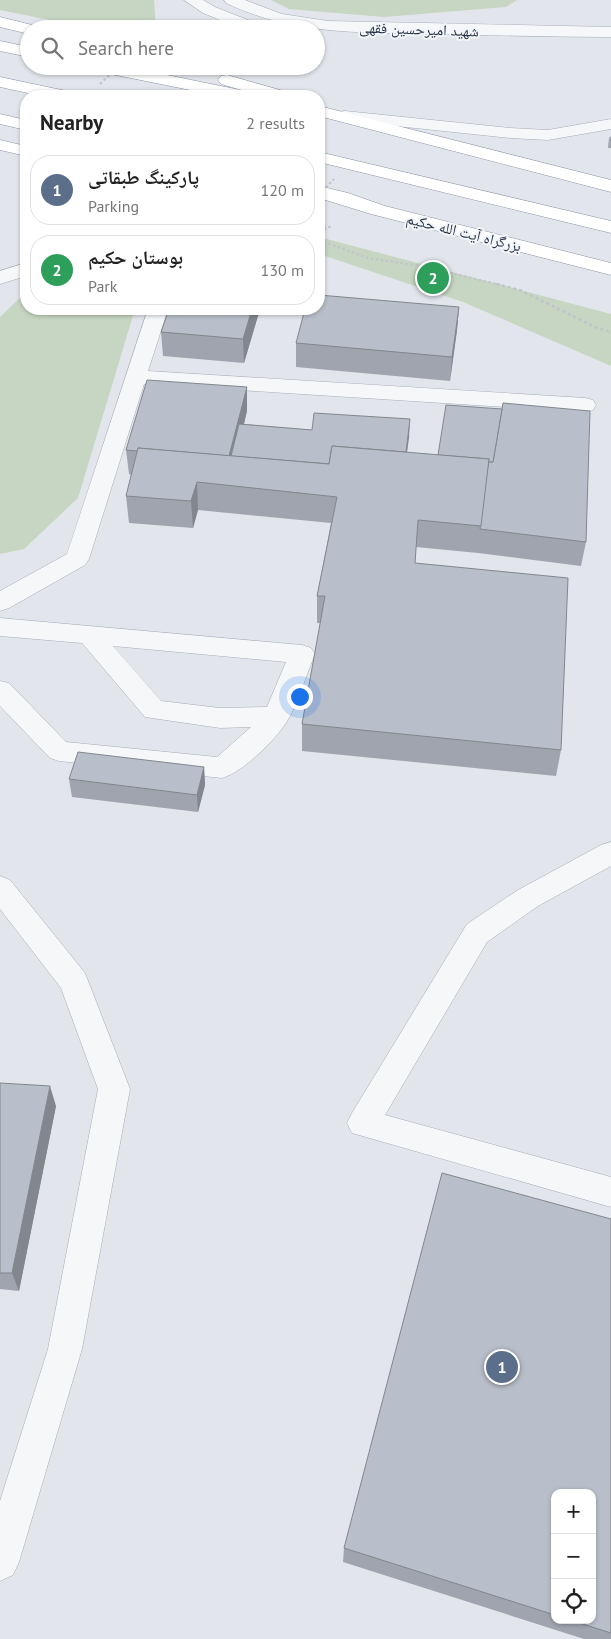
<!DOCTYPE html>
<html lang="en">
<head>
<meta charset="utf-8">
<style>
  body { margin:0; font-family:"PT Sans","Noto Naskh Arabic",sans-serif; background:#f6f6f6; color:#222 }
  .controls { position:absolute; right:15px; bottom:15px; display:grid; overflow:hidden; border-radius:10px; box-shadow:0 1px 4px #0004 }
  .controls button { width:45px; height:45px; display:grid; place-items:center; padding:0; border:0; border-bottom:1px solid #e0e0e0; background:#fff; color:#222; font:25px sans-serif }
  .you { position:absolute; left:299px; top:696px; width:18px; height:18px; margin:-12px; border:4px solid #fff; border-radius:50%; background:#1a73e8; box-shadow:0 0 0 8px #1a73e833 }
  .badge { display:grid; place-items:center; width:32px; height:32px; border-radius:50%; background:#dc3c52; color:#fff; font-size:16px; font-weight:700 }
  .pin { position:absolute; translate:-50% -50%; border:2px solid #fff; box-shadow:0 1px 5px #0006 }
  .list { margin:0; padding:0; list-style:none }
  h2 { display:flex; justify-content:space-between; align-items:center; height:65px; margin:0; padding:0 20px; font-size:21px }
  h2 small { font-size:16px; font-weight:400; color:#767676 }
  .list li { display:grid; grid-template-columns:32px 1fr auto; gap:15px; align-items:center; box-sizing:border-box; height:70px; margin:0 10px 10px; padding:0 10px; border:1px solid #e0e0e0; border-radius:20px }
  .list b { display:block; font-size:19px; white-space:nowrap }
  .list p { margin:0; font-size:16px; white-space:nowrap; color:#767676 }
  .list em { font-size:16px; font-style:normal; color:#767676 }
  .icon { flex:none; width:28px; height:28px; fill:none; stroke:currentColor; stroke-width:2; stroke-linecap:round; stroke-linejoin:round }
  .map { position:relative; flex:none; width:611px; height:1639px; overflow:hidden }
  .search { position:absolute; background:#fff; box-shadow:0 1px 4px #0004; left:20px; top:20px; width:305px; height:55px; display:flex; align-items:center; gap:12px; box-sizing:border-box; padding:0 18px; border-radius:28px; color:#767676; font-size:19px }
  .panel { position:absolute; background:#fff; box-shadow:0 1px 4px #0004; left:20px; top:90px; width:305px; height:225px; border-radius:20px }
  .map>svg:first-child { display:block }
  .green { fill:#c7d6c2 }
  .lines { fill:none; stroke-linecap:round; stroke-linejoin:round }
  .minor-casing { stroke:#a6acb7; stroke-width:1 }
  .highway-casing { stroke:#8893a4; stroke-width:1 }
  .path-far1 { stroke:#c0c4ca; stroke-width:2; stroke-dasharray:2.5 2.5; stroke-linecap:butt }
  .path { stroke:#c0c4ca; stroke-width:2.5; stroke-dasharray:3 3; stroke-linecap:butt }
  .minor { fill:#f5f7f9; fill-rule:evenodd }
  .highway { fill:#fff; fill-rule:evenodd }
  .path-bridge { stroke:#c0c4ca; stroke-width:2; stroke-dasharray:2.5 2.5; stroke-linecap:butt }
  .wall { fill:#9fa4ae; fill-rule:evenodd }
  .shaded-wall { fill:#82868d }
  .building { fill:#b9bfca; stroke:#82868d }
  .labels { text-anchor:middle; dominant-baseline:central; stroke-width:4; stroke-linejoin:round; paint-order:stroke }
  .far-street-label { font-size:15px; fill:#283246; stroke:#f2f5f9 }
</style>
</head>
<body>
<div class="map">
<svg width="611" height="1639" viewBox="0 0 611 1639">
  <rect width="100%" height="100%" fill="#e2e6ec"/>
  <g class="green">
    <path d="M0,0H154L156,29H93L0,10Z"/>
    <path d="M271,0H517L506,7L384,17L289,9Z"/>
    <path d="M319,237L611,314V366L463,302L319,254Z"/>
    <path d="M26,292V309H135L78,498L24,549L0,554V317Z"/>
  </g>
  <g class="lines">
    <g class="minor-casing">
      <g id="minor">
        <path d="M184,0H203L215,7L258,24L260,27L259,29H242L203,13Z"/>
        <path d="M224,0H245L282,14L328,21L611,27V37C550,37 490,35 429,34C358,32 292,35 226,3Z"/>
        <path d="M345,111L510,128L548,130L611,119V129L548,140L510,138L339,120L336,116L339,112Z"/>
        <path d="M26,263V276L0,284V271Z"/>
        <path d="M148,309H168L148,371L585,398L593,400L596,405L593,410L585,412L144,384L89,559L85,565L9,608L0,611V591L67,554Z"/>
        <path d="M0,618L302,645L311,648L315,654C306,675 298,704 286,723C274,741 243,772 222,778L59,761L50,758L0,706V681L9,683L66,742L217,757L251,727L220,728L145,717L82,643L0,636ZM113,646L286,662L267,707L220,708L161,701Z"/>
        <path d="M611,842V866L538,906L487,942L385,1115L611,1177V1207L352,1133L347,1123L352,1113L467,924L518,890L601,845Z"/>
        <path d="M0,876L10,880L85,973L130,1089L82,1349L19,1562L13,1575L0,1581V1501L48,1349L98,1089L61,988L0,909Z"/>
      </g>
    </g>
    <g class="highway-casing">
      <g id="highway">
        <path d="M0,17L36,26L38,29H29V34L0,27Z"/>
        <path d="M0,41L29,47V57L0,51Z"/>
        <path d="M88,66H123L245,91L221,84L218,80L221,76L227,75L287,92L290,96H263L251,93L254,96H220L96,71L90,70Z"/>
        <path d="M0,77L71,92L74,96H42L0,87Z"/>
        <path d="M319,106L611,180V192L319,116Z"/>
        <path d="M0,114L26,120V130L0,124Z"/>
        <path d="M0,140L26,146V156L0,150Z"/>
        <path d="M319,152L611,221V233L319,162Z"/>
        <path d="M319,186L348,193L385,206L611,263V275L371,214L319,198Z"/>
      </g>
    </g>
    <g class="path-far1">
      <path d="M319,231L332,226"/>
      <path d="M319,240L368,258L421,266L501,285"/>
    </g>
    <path class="path" d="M496,284L520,290L597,328L611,332"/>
    <use href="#minor" class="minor"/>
    <use href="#highway" class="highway"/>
    <g class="path-bridge">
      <path d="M100,84L119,66"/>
      <path d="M319,195L334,179"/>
    </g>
  </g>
  <g class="wall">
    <path d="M611,136V148H608L609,138Z"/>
    <path d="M459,307L457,330L450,381L296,367V343Z"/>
    <path d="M169,309H260L244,363L163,356L161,332Z"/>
    <path d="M247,387V411L244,424L312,430L410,419L407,452L586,542L581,566L478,553L416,547L415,563L561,750L556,776L302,751V724L321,623H317V596L331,523L198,510L193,528L129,523L126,496L131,475L129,474L126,450Z"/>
    <path d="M204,767L205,785L198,812L72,797L69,779Z"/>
    <path d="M0,1083L56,1106L19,1291L0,1289Z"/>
    <path d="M611,1219V1639H584L343,1562L344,1548ZM555,1493L592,1620H555Z"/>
  </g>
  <g class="shaded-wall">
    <path d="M459,307L457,330L450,381L452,357Z"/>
    <path d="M252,309H260L244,363L243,339Z"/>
    <path d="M247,387V411L234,465L228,459Z"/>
    <path d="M410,419L409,438L403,480L405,461Z"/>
    <path d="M197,482L198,510L193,528L191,501Z"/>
    <path d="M204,767L205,785L198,812L197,795Z"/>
    <path d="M50,1086L56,1106L19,1291L12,1273Z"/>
  </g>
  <g class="building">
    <path d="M319,295L459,307L452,357L296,343L305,309H319Z"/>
    <path d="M169,309H252L243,339L161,332Z"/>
    <path d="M147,380L247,387L229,456L138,448L137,451L126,450Z"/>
    <path d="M503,403L590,411L586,542L480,529L488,462H493Z"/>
    <path d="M446,405L502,409L493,462H488V467L489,459L438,455Z"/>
    <path d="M314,413L410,419L406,452L332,446L329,464L231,456L239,424L312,430Z"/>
    <path d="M332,446L489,459L481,526L418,520L415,563L568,578L561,750L302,724L325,596H317L337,497L197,482L191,501L126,496L138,448L329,464Z"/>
    <path d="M78,752L204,767L197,795L69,779Z"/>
    <path d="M0,1083L50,1086L12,1273H0Z"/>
    <path d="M442,1173L611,1219V1633L570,1620H592V1493H555V1615L344,1548Z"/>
  </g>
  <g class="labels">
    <g class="far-street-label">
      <text transform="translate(419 29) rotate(2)">شهید امیرحسین فقهی</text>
      <text transform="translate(464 232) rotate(14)">بزرگراه آیت الله حکیم</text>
    </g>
  </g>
</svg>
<div class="controls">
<button>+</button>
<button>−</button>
<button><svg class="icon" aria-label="locate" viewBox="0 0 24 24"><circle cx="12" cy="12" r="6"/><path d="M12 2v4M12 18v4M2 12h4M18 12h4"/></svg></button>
</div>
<div class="you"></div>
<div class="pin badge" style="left:502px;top:1367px;background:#5c6f8a">1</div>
<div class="pin badge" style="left:433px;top:278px;background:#2e9e5b">2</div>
<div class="search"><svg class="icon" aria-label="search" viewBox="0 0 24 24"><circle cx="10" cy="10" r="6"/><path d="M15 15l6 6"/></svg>Search here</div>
<section class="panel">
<h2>Nearby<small>2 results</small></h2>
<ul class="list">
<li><span class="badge" style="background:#5c6f8a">1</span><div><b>پارکینگ طبقاتی</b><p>Parking</p></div><em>120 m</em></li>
<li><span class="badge" style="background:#2e9e5b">2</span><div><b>بوستان حکیم</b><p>Park</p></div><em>130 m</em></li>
</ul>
</section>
</div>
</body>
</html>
